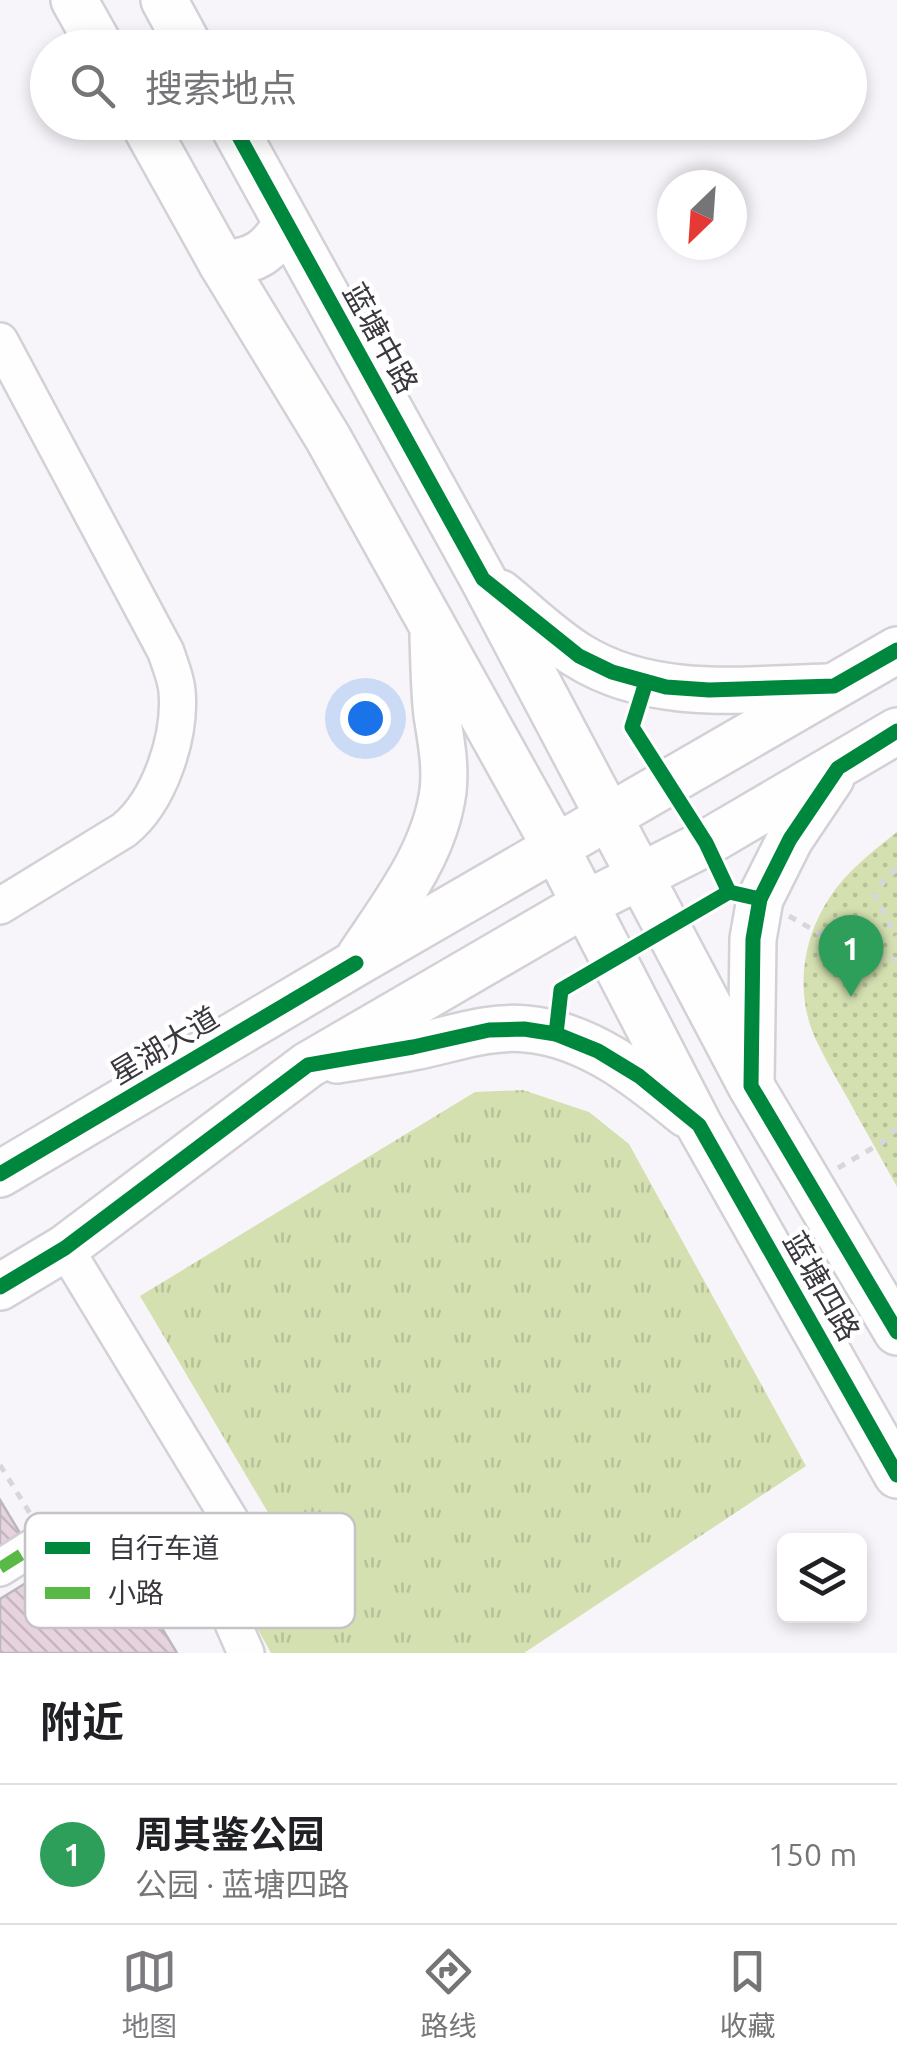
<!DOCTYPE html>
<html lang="zh">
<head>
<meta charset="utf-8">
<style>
  body { margin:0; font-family:Ubuntu,"Noto Sans SC",sans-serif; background:#f6f6f6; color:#202124 }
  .controls { position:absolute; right:30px; bottom:30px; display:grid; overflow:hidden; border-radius:15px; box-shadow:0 5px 15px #0003 }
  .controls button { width:90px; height:90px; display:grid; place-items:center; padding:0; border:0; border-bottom:2px solid #e0e0e0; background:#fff; color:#202124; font:50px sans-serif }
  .compass { position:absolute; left:657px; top:170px; width:90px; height:90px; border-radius:50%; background:#fff; box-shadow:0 5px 15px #0003; rotate:205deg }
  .you { position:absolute; left:365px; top:718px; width:35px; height:35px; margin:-25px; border:8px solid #fff; border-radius:50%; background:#1a73e8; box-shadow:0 0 0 15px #1a73e833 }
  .badge { display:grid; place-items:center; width:65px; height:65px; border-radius:50%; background:#7d7a80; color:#fff; font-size:32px; font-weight:700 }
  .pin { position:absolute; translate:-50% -82px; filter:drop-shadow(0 2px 5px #0008) }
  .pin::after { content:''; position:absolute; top:52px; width:35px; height:30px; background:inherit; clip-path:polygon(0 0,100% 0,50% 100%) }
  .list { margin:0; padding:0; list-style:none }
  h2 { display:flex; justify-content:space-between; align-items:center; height:130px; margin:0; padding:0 40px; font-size:42px }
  h2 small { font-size:32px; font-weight:400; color:#757577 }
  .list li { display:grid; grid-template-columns:65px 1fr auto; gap:30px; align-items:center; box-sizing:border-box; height:140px; padding:0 40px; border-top:2px solid #e0e0e0 }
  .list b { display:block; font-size:38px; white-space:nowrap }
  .list p { margin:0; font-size:32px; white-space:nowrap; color:#757577 }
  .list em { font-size:32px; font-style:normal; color:#757577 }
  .icon { flex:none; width:55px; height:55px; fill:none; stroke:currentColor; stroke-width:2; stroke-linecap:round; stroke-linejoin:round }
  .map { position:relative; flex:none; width:897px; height:1653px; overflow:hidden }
  .search { position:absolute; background:#fff; box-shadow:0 5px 15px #0003; left:30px; right:30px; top:30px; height:110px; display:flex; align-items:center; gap:25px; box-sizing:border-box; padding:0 35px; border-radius:55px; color:#757577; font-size:38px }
  .sheet { height:270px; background:#fff }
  nav { display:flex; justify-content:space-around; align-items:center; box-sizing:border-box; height:140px; border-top:2px solid #e0e0e0; background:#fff; font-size:28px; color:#757577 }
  nav a { display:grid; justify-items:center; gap:5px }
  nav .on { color:#7d7a80 }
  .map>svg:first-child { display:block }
  .grass { fill:url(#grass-tufts) }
  .park { fill:url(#park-dots) }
  .building { fill:url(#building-back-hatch); stroke:#bcb7bb; stroke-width:2.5 }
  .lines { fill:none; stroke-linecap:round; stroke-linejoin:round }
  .minor-casing { stroke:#d3d0d6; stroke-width:40 }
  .major-casing { stroke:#d3d0d6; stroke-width:50 }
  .path { stroke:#d7d6d8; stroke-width:5; stroke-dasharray:8 8; stroke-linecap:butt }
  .minor { stroke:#fefefe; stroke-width:35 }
  .major { stroke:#fefefe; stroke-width:45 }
  .quiet { stroke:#58b947; stroke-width:12; stroke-dasharray:25 12; stroke-linecap:butt }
  .cycleway-casing { stroke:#fff; stroke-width:21 }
  .cycleway { stroke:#00873e; stroke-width:15 }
  .labels { text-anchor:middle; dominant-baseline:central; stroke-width:9; stroke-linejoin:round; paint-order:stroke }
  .street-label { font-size:30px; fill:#3b373e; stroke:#fff }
  .key { fill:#fff; stroke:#c4c3c5; stroke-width:2.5 }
  .key-label { font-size:28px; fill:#3b373e }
</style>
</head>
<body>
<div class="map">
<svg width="897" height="1653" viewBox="0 0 897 1653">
  <defs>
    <pattern id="grass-tufts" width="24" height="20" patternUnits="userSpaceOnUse" patternTransform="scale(2.5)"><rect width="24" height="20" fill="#d4e0b0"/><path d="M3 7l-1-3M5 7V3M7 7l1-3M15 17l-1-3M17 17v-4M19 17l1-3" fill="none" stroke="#b7c198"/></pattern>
    <pattern id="park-dots" width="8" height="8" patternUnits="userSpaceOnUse" patternTransform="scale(2.5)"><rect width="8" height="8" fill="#d4e0b0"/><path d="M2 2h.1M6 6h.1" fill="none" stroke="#b7c198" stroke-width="1.8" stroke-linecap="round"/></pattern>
    <pattern id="building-back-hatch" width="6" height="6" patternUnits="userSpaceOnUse" patternTransform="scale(2.5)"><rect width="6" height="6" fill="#e7d3de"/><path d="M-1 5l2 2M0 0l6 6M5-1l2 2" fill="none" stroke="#c7b6c0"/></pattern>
  </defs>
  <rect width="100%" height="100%" fill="#f8f5fa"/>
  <path class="grass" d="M523,1090L589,1112L629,1144L806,1466L524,1653H271L257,1628L276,1526L140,1296L475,1092Z"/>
  <path class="park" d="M897,832V1187C881,1158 864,1128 848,1099C838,1081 827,1063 818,1044C794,997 801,940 830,897C847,871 873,851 897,832Z"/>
  <g class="building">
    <path d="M0,1500L20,1533L0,1546Z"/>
    <path d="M29,1581L154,1615L177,1653H0V1599Z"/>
  </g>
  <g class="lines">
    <g class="minor-casing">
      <g id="minor">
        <path d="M0,341L166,652C170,665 176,678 177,691C181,736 160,801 124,830L0,906"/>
        <path d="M65,1248L235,1528L241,1553L231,1602L232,1621L246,1653"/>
        <path d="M0,1568L46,1539"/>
      </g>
    </g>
    <g class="major-casing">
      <g id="major">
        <path d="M74,0L101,48"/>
        <path d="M164,0L190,48"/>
        <path d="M143,122L222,264L328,438L556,848L699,1125L897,1475"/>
        <path d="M231,122L483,579L751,1086L897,1332"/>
        <path d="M222,264C257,261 268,252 287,224"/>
        <path d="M500,593C526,614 551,639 579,656C653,702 746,689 828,687"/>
        <path d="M360,956C393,906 435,853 443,791C446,765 441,741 437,715C434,689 434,663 433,637"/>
        <path d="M337,1060C362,1056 388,1052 413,1047C450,1040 488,1025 526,1029C588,1034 640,1076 686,1114"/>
        <path d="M751,1084L753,939L760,899L790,839L831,778"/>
        <path d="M0,1174L356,963L897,650"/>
        <path d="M0,1287L65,1248L308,1065L585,904L706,843L897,731"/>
      </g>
    </g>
    <g class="path">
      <path d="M897,869L885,879L875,896L897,938"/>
      <path d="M789,916L838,944L897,960"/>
      <path d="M838,1168L883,1142L897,1128"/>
      <path d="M0,1465L31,1515"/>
    </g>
    <use href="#minor" class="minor"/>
    <use href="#major" class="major"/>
    <path class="quiet" d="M0,1568L46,1539"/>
    <g class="cycleway-casing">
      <g id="cycleway">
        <path d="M231,122L483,579L579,656L612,672L666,687L709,690L834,686L897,650"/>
        <path d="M646,682L632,727L706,843L729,892"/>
        <path d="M897,731L838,768L790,839L760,899L753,939L751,1086L897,1332"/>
        <path d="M556,1034L561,990L729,892L760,899"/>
        <path d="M0,1174L356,963"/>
        <path d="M0,1287L65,1248L308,1065L413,1047L489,1030L524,1029L556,1034L598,1051L639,1076L699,1125L897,1475"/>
      </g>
    </g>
    <use href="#cycleway" class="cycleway"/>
  </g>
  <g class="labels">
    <g class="street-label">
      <text transform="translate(381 338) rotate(61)">蓝塘中路</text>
      <text transform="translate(164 1045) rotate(-31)">星湖大道</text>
      <text transform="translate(822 1286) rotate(60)">蓝塘四路</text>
    </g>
  </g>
  <rect x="25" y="1513" width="330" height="115" rx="15" class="key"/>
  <rect x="45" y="1542" width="45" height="12" fill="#00873e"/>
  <rect x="45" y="1587" width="45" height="12" fill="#58b947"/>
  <g class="key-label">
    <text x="108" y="1558">自行车道</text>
    <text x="108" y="1603">小路</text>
  </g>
</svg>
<div class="controls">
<button><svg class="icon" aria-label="layers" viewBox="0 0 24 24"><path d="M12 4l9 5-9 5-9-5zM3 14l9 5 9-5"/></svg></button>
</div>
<svg class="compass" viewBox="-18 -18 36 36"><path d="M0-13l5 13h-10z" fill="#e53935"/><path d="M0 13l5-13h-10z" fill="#757577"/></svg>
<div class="you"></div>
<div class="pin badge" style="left:851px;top:997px;background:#2e9e5b">1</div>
<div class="search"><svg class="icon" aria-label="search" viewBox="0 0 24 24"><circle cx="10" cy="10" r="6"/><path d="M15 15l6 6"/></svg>搜索地点</div>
</div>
<section class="sheet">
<h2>附近<small></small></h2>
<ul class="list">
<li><span class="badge" style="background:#2e9e5b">1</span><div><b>周其鉴公园</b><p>公园 · 蓝塘四路</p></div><em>150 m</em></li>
</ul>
</section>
<nav>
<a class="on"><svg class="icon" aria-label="map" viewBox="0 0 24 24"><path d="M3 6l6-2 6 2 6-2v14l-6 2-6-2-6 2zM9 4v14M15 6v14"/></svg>地图</a>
<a><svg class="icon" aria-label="directions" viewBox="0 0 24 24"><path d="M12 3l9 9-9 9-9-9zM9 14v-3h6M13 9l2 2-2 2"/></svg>路线</a>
<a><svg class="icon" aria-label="saved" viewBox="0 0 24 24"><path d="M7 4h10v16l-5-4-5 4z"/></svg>收藏</a>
</nav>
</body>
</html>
